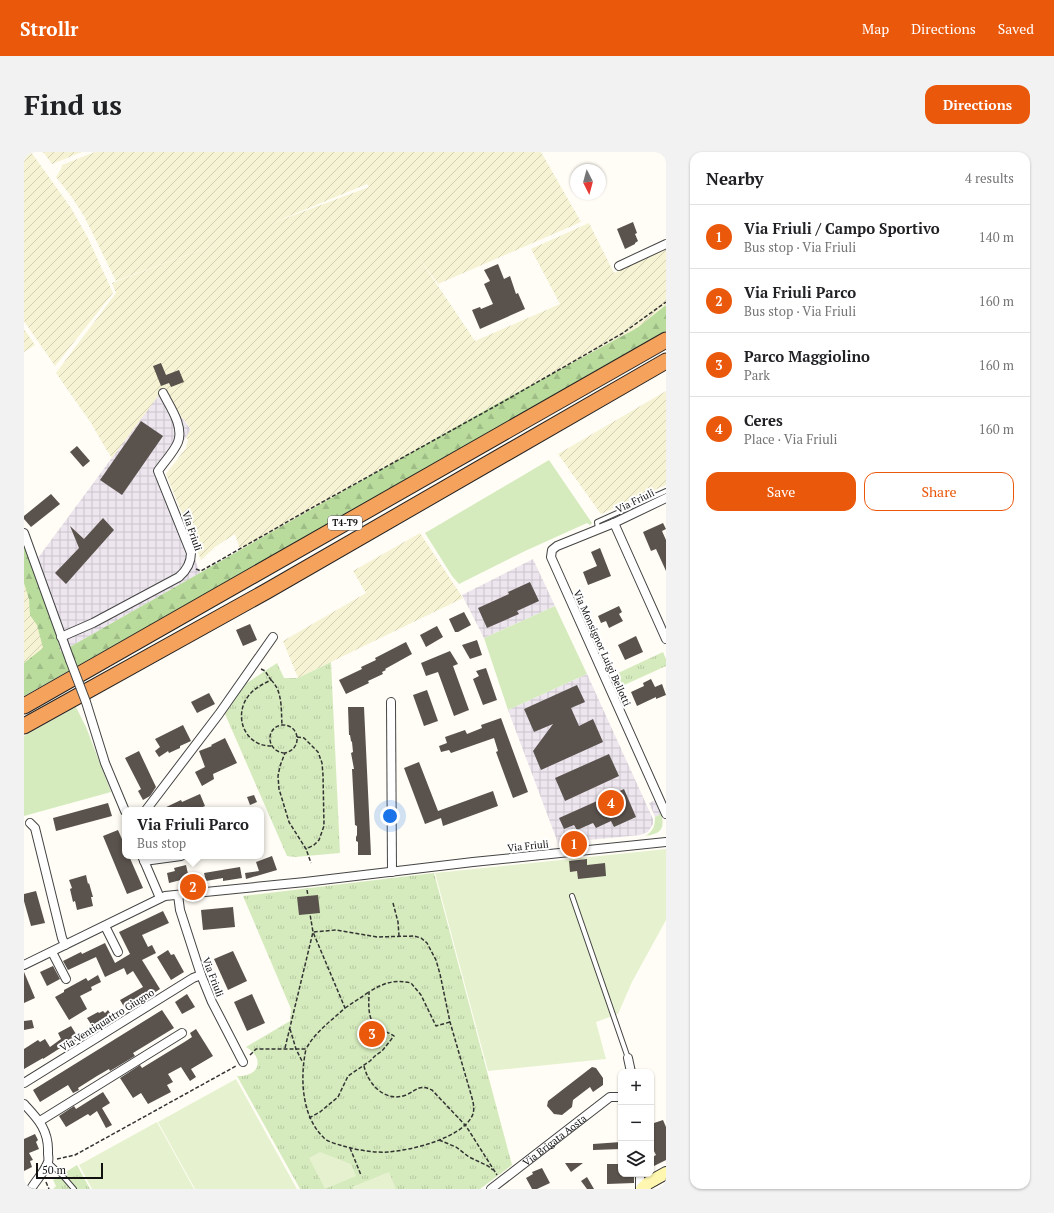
<!DOCTYPE html>
<html lang="en">
<head>
<meta charset="utf-8">
<style>
  body { margin:0; font-family:"PT Serif",serif; background:#f2f2f2; color:#202124 }
  .controls { position:absolute; right:12px; bottom:12px; display:grid; overflow:hidden; border-radius:8px; box-shadow:0 1px 3px #0004 }
  .controls button { width:36px; height:36px; display:grid; place-items:center; padding:0; border:0; border-bottom:1px solid #e0e0e0; background:#fff; color:#202124; font:20px sans-serif }
  .compass { position:absolute; left:546px; top:12px; width:36px; height:36px; border-radius:50%; background:#fff; box-shadow:0 1px 3px #0004; rotate:174deg }
  .scale { position:absolute; left:12px; bottom:10px; width:67px; box-sizing:border-box; padding-left:4px; border:2px solid #111; border-top:0; font-size:11px; line-height:14px; white-space:nowrap; color:#111; -webkit-text-stroke:3px #fff; paint-order:stroke }
  .you { position:absolute; left:366px; top:664px; width:14px; height:14px; margin:-10px; border:3px solid #fff; border-radius:50%; background:#1a73e8; box-shadow:0 0 0 6px #1a73e833 }
  .badge { display:grid; place-items:center; width:26px; height:26px; border-radius:50%; background:#ea580c; color:#fff; font-size:13px; font-weight:700 }
  .pin { position:absolute; translate:-50% -50%; border:2px solid #fff; box-shadow:0 1px 4px #0006 }
  .popup { position:absolute; left:98px; top:655px; width:142px; height:52px; box-sizing:border-box; display:grid; place-content:center; border-radius:8px; background:#fff; filter:drop-shadow(0 1px 3px #0005); font-size:13px; white-space:nowrap; color:#757577 }
  .popup b { font-size:15px; color:#202124 }
  .popup::after { content:''; position:absolute; left:50%; top:100%; margin-left:-8px; border:8px solid transparent; border-top-color:#fff }
  .list { margin:0; padding:0; list-style:none }
  h2 { display:flex; justify-content:space-between; align-items:center; height:52px; margin:0; padding:0 16px; font-size:17px }
  h2 small { font-size:13px; font-weight:400; color:#757577 }
  .list li { display:grid; grid-template-columns:26px 1fr auto; gap:12px; align-items:center; box-sizing:border-box; height:64px; padding:0 16px; border-top:1px solid #e0e0e0 }
  .list b { display:block; font-size:15px; white-space:nowrap }
  .list p { margin:0; font-size:13px; white-space:nowrap; color:#757577 }
  .list em { font-size:13px; font-style:normal; color:#757577 }
  .actions { display:flex; gap:8px; padding:12px 16px }
  .actions a { flex:1; padding:9px 0; border:1px solid #ea580c; border-radius:12px; text-align:center; font-size:14px; color:#ea580c }
  .actions .main { background:#ea580c; color:#fff }
  .icon { flex:none; width:22px; height:22px; fill:none; stroke:currentColor; stroke-width:2; stroke-linecap:round; stroke-linejoin:round }
  .map { position:relative; flex:none; width:642px; height:1037px; overflow:hidden; border-radius:12px }
  header { display:flex; align-items:center; gap:24px; box-sizing:border-box; height:56px; padding:0 20px; background:#ea580c; color:#fff }
  header strong { font-size:19px }
  nav { display:flex; gap:22px; margin-inline-start:auto; font-size:14px }
  .intro { display:flex; align-items:center; justify-content:space-between; box-sizing:border-box; height:96px; padding:0 24px }
  h1 { margin:0; font-size:28px }
  .button { padding:10px 18px; border-radius:12px; background:#ea580c; color:#fff; font-size:14px; font-weight:700 }
  main { display:flex; gap:24px; padding:0 24px }
  aside { flex:1; background:#fff; border-radius:12px; box-shadow:0 1px 3px #0004 }
  .map>svg:first-child { display:block }
  .industrial { fill:url(#industrial-grid) }
  .farmland { fill:url(#farmland-furrows); fill-rule:evenodd }
  .grass { fill:#d5ebbd }
  .forest { fill:url(#forest-firs) }
  .park { fill:url(#park-tufts) }
  .pitch { fill:#e6f2cf }
  .building { fill:#5a524d }
  .lines { fill:none; stroke-linecap:round; stroke-linejoin:round }
  .lane-casing { stroke:#444; stroke-width:6 }
  .street-casing { stroke:#444; stroke-width:10 }
  .secondary-casing { stroke:#333; stroke-width:14 }
  .highway-casing { stroke:#222; stroke-width:17 }
  .path { stroke:#333; stroke-width:1.5; stroke-dasharray:4 2; stroke-linecap:butt }
  .lane { stroke:#fff; stroke-width:4 }
  .street { stroke:#fff; stroke-width:8 }
  .secondary { stroke:#fff6b0; stroke-width:12 }
  .highway { stroke:#f5a25d; stroke-width:15 }
  .street-bridge-casing { stroke:#444; stroke-width:10; stroke-linecap:butt }
  .street-bridge { stroke:#fff; stroke-width:8 }
  .labels { text-anchor:middle; dominant-baseline:central; stroke-width:4; stroke-linejoin:round; paint-order:stroke }
  .shield { fill:#fff; stroke:#585858; stroke-width:1 }
  .shield-label { font-size:9px; font-weight:bold; fill:#111 }
  .street-label { font-size:10px; fill:#111; stroke:#fff }
</style>
</head>
<body>
<header>
<strong>Strollr</strong>
<nav><a>Map</a><a>Directions</a><a>Saved</a></nav>
</header>
<div class="intro"><h1>Find us</h1><a class="button">Directions</a></div>
<main>
<div class="map">
<svg width="642" height="1037" viewBox="0 0 642 1037">
  <defs>
    <pattern id="industrial-grid" width="8" height="8" patternUnits="userSpaceOnUse"><rect width="8" height="8" fill="#eee6ef"/><path d="M0 4h8M4 0v8" fill="none" stroke="#cbc4cc"/></pattern>
    <pattern id="farmland-furrows" width="10" height="10" patternUnits="userSpaceOnUse"><rect width="10" height="10" fill="#f6f3d4"/><path d="M-1 1l2-2M0 10L10 0M9 11l2-2" fill="none" stroke="#d2cfb5"/></pattern>
    <pattern id="forest-firs" width="22" height="20" patternUnits="userSpaceOnUse"><rect width="22" height="20" fill="#b9dc9c"/><path d="M5 1l3.5 6h-7zM16 11l3.5 6h-7z" fill="#9ebc85"/></pattern>
    <pattern id="park-tufts" width="24" height="20" patternUnits="userSpaceOnUse"><rect width="24" height="20" fill="#d5ebbd"/><path d="M3 7l-1-3M5 7V3M7 7l1-3M15 17l-1-3M17 17v-4M19 17l1-3" fill="none" stroke="#b6c8a1"/></pattern>
  </defs>
  <rect width="100%" height="100%" fill="#fffdf5"/>
  <g class="industrial">
    <path d="M138,238L167,278L139,321L176,421L37,500L11,410Z"/>
    <path d="M509,407L531,454L460,486L438,443Z"/>
    <path d="M563,522L629,667V672L624,680L616,683L534,691L484,558Z"/>
    <path d="M631,648L637,662L631,665L625,651Z"/>
  </g>
  <g class="farmland">
    <path d="M0,0H7L47,56L64,86L89,141L31,214L0,169Z"/>
    <path d="M19,0H58L28,12Z"/>
    <path d="M71,0H517L557,70L414,132L395,106L451,189L536,152L507,97L565,71L590,121L642,97V153L613,176L481,247L216,398L211,382L191,395L177,408L142,322L162,296L164,288L162,285L167,277L138,239L88,306L82,297L67,271L32,221L92,141L88,131L211,85L92,129L60,64L47,44L32,25L37,17L38,13ZM343,32L345,35L246,72Z"/>
    <path d="M0,177L11,193L0,200Z"/>
    <path d="M642,239V333L577,362L534,302Z"/>
    <path d="M396,381L439,446L274,526L259,489L342,441L329,419Z"/>
    <path d="M0,420L33,505L0,523Z"/>
  </g>
  <g class="grass">
    <path d="M525,308L568,371L566,373L563,371L501,399L435,432L428,424L401,381Z"/>
    <path d="M531,454L563,522L484,558L460,486Z"/>
    <path d="M52,555L62,575L87,640L0,664V584Z"/>
    <path d="M637,662C642,678 635,682 621,684C629,680 631,674 631,665Z"/>
  </g>
  <path class="forest" d="M642,153V179L364,339L0,544V511L19,496L13,473L6,463L5,447L0,431V387L10,405L37,500L481,247L613,176Z"/>
  <g class="park">
    <path d="M639,500L642,507V514L598,534L592,522Z"/>
    <path d="M307,510L316,701L271,705L263,704L201,562L223,531L253,511L260,526H274Z"/>
    <path d="M410,721L488,1013L456,1037H276L213,924C236,925 241,906 222,895L266,869L267,857L219,744Z"/>
    <path d="M53,1013L66,1037H29L32,1034L29,1028Z"/>
  </g>
  <g class="pitch">
    <path d="M642,697V768L608,830L594,862L572,870L582,907L464,919L411,721Z"/>
    <path d="M212,927L273,1037H171L134,970Z"/>
    <path d="M133,970L170,1037H68L55,1013Z"/>
    <path d="M296,1000L327,1012L332,1024L301,1037L285,1006Z"/>
    <path d="M365,1020L372,1037H329L328,1035Z"/>
  </g>
  <g class="building">
    <path d="M609,70L613,81L611,82L614,89L611,91V92L601,97L593,77Z"/>
    <path d="M474,112L480,127L486,124L492,142L494,141L501,157L456,177L448,158L456,155L457,157L469,152L460,132L466,129L460,118Z"/>
    <path d="M137,211L142,223L155,218L160,230L147,235L145,231L137,234L129,214Z"/>
    <path d="M117,269L139,284L98,343L76,328Z"/>
    <path d="M53,294L66,309L59,315L46,300Z"/>
    <path d="M27,342L36,352L7,375L0,367V364Z"/>
    <path d="M79,366L90,378L42,432L31,421L55,396L46,374L60,387Z"/>
    <path d="M639,371L642,377L638,379L642,388V419L632,397L627,399L619,380Z"/>
    <path d="M576,396L587,424L564,433L559,420L573,414L567,400Z"/>
    <path d="M506,430L515,449L493,459L495,462L463,476L454,456L485,442L484,440Z"/>
    <path d="M595,454L598,460L595,462L599,469L585,476L582,469L577,471L574,464Z"/>
    <path d="M440,460L447,473L434,480H431L425,467Z"/>
    <path d="M226,472L233,488L219,494L212,478Z"/>
    <path d="M413,474L419,485L402,495L396,483Z"/>
    <path d="M612,484L619,500L601,508L594,493Z"/>
    <path d="M453,488L458,503L446,507L438,493Z"/>
    <path d="M382,490L388,502L361,517L362,518L358,520L359,522L344,529L345,531L322,542L315,528L338,517L337,515L352,508L351,506Z"/>
    <path d="M426,499L434,512L429,514L445,558L430,564L414,520L402,524L397,511Z"/>
    <path d="M462,516L473,548L459,553L449,527L455,524L452,519Z"/>
    <path d="M627,527L631,535L638,532L642,543L632,547V545L613,554L607,540L620,534L619,531Z"/>
    <path d="M553,533L561,550L547,556L555,574L569,567L579,590L517,618L509,599L529,572L510,580L500,557Z"/>
    <path d="M403,538L414,569L400,574L389,543Z"/>
    <path d="M185,541L191,552L173,561L167,550Z"/>
    <path d="M324,555H340L347,703H334V690L332,689V685L333,683V674L331,673L328,617H330L327,601L329,600L328,590L327,589L326,583H325Z"/>
    <path d="M477,566L504,640L489,646L472,600L474,599L470,586L427,601L425,598L417,600L415,594L423,591L421,585L441,578L443,582L458,576L457,573Z"/>
    <path d="M159,573L167,589L156,594V596L145,601L144,599L135,605L131,599L136,595L131,587Z"/>
    <path d="M201,586L213,611L189,622L190,627L178,634L171,620L181,615L175,599L188,594L187,593Z"/>
    <path d="M115,599L132,635L126,644L119,648L114,639L117,637L101,606Z"/>
    <path d="M585,602L595,624L541,649L531,626Z"/>
    <path d="M395,610L414,659L469,639L474,654L419,674L417,666L401,672L380,616Z"/>
    <path d="M600,637L612,665L590,675L587,669L572,676L569,671L553,678L550,673L540,677L535,666Z"/>
    <path d="M176,642L181,654L172,658H136L157,648L158,650Z"/>
    <path d="M230,643L233,650L226,653L223,645Z"/>
    <path d="M84,651L88,664L32,679L29,666Z"/>
    <path d="M94,678L101,694V704H105L119,736L103,742L79,684Z"/>
    <path d="M248,704L253,718L222,727L221,721L235,719L232,710Z"/>
    <path d="M563,707V713L581,711L582,724L554,727L553,719L546,720L545,709Z"/>
    <path d="M162,713L165,726L145,731L143,721L151,719L150,716Z"/>
    <path d="M216,715L218,726L199,729V726L182,729L180,721Z"/>
    <path d="M62,723L64,732L65,731L69,745H67L69,754L53,758L51,749L49,750L46,737L48,736L45,728Z"/>
    <path d="M12,739L21,771L7,774L0,749V742Z"/>
    <path d="M294,743L296,761L275,763L273,745Z"/>
    <path d="M209,755L211,775L179,778L177,758Z"/>
    <path d="M139,759L145,771L118,783L124,795L128,793L132,801L118,808L136,837L115,851L102,858L96,848L119,835L109,819L103,823L100,816L81,825L72,805L44,818L39,809L57,800L58,802L81,791L91,811L106,802L95,780Z"/>
    <path d="M144,798L147,803L150,802L160,820L147,828L133,805Z"/>
    <path d="M209,799L223,829L204,838L190,807Z"/>
    <path d="M29,814L36,827L23,834L16,820Z"/>
    <path d="M0,820L11,846L0,851Z"/>
    <path d="M74,823L77,830L67,835L68,838L56,844L63,857L45,868L31,845L40,840V838L62,826L64,829Z"/>
    <path d="M163,842L171,855L158,862L151,850Z"/>
    <path d="M228,842L241,871L223,879L210,850Z"/>
    <path d="M84,858L89,866L70,877L63,866L74,860L75,861L79,859L81,861Z"/>
    <path d="M138,858L150,876L109,901L111,904L86,919L85,917L73,924L54,936L55,938L49,941L44,933L16,950L9,938Z"/>
    <path d="M8,868L10,876L0,878V869Z"/>
    <path d="M47,874L55,887L42,895L41,893L19,907V906L0,917V897L14,888L16,890L21,887L26,895L37,887L34,881Z"/>
    <path d="M172,877L189,904L167,917L172,925L166,929L157,915L144,922L149,930L143,933L147,940L124,952L117,941L109,946L96,926L116,913L118,916L162,889L168,885L166,881Z"/>
    <path d="M568,915L572,916L579,926V933L569,940L566,935L549,948L548,955L538,963L530,962L523,954L524,949Z"/>
    <path d="M79,940L86,951L78,956L88,973L82,976L73,959L66,964L64,962L42,975L35,964L50,954L52,957Z"/>
    <path d="M639,968L642,975V1008L630,1014L627,1006L632,1003L627,993V972Z"/>
    <path d="M11,982L14,988L12,990L15,997L5,1001L9,1008L6,1009L8,1015L0,1019V987Z"/>
    <path d="M597,990V997L569,998V992Z"/>
    <path d="M541,1011H559L547,1020Z"/>
    <path d="M583,1012H597V1022H610V1031L583,1032Z"/>
    <path d="M518,1016L526,1031L513,1037H508L502,1026L509,1022L508,1020Z"/>
    <path d="M563,1025L570,1037H563L557,1029Z"/>
  </g>
  <g class="lines">
    <g class="lane-casing">
      <g id="lane">
        <path d="M574,377L573,370L642,339"/>
        <path d="M548,744L604,906"/>
        <path d="M24,1010L37,1022L50,1037"/>
      </g>
    </g>
    <g class="street-casing">
      <g id="street">
        <path d="M595,114L642,92"/>
        <path d="M642,346L590,371L533,394L528,398L527,405L642,662"/>
        <path d="M590,371L642,487"/>
        <path d="M0,381L46,508"/>
        <path d="M37,485L69,471L155,425C163,418 167,411 167,401L134,319C140,310 150,300 154,290C160,274 146,255 139,241"/>
        <path d="M62,550L81,611L101,659"/>
        <path d="M367,550L368,720"/>
        <path d="M122,658L195,562L249,485"/>
        <path d="M6,671L11,676L38,786L41,793"/>
        <path d="M118,704L136,746"/>
        <path d="M120,709L157,704"/>
        <path d="M154,743L156,758L177,823L188,850L219,910"/>
        <path d="M81,774L94,800"/>
        <path d="M28,800L42,827"/>
        <path d="M0,813L141,744L281,730L449,710L642,690"/>
        <path d="M604,906L607,920"/>
        <path d="M0,931L169,826L177,823"/>
        <path d="M0,952C14,967 25,978 24,1001C24,1004 25,1007 24,1010C20,1021 12,1028 7,1037"/>
        <path d="M16,969L158,881"/>
        <path d="M616,1022V1037"/>
        <path id="s1" d="M467,1037L586,945H597"/>
      </g>
    </g>
    <g class="secondary-casing">
      <path id="secondary" d="M618,1037L624,1031L642,1021"/>
    </g>
    <g class="highway-casing">
      <g id="highway">
        <path d="M0,554L642,188"/>
        <path d="M0,574L243,439L642,209"/>
      </g>
    </g>
    <g class="path">
      <path d="M172,417L177,419L284,358L477,251L599,181L642,150"/>
      <path d="M237,517L241,519L247,528C239,532 231,536 226,542C208,562 220,595 248,594"/>
      <path d="M247,528C259,539 257,559 258,573"/>
      <path d="M273,585L280,586L294,600L298,611L299,623L300,674L295,688L290,693L282,697"/>
      <path d="M261,601C242,600 241,575 258,573C276,572 279,597 261,601L256,614L254,624L255,637L265,670L282,697L287,711"/>
      <path d="M283,738L284,744"/>
      <path d="M369,751L374,770L375,784"/>
      <path d="M321,856L345,840"/>
      <path d="M266,877L272,897L278,909"/>
      <path d="M261,896L289,780L286,762"/>
      <path d="M226,903L232,897H282C276,925 277,964 300,986C304,990 313,992 319,994C333,998 350,1001 364,1000C388,998 434,987 447,966C451,960 450,953 448,946L426,870L416,822L412,808L403,791L397,786L390,784L353,785L312,778L289,780L321,856C307,869 291,880 282,897"/>
      <path d="M340,914C344,932 361,951 382,943C393,938 395,932 408,938L442,974L473,1023"/>
      <path d="M285,966L296,960L314,945L324,924L346,909L352,903L358,899L370,884C364,880 356,878 351,873C343,865 345,850 345,840C359,831 371,827 387,831L397,843L412,874L426,870"/>
      <path d="M415,988L432,995L445,1005L464,1014L469,1018"/>
      <path d="M326,996L337,1023"/>
      <path d="M33,1007L51,1003L212,914"/>
      <path d="M22,1030L25,1037"/>
    </g>
    <use href="#lane" class="lane"/>
    <use href="#street" class="street"/>
    <use href="#secondary" class="secondary"/>
    <use href="#highway" class="highway"/>
    <g class="street-bridge-casing">
      <path id="street-bridge" d="M46,508L62,550"/>
    </g>
    <use href="#street-bridge" class="street-bridge"/>
  </g>
  <g class="labels">
    <rect class="shield" x="304" y="364" width="34" height="14" rx="3"/>
    <g class="shield-label">
      <text x="321" y="371">T4-T9</text>
    </g>
    <g class="street-label">
      <text transform="translate(611 349) rotate(-26)">Via Friuli</text>
      <text transform="translate(168 379) rotate(71)">Via Friuli</text>
      <text transform="translate(578 496) rotate(66)">Via Monsignor Luigi Bellotti</text>
      <text transform="translate(504 694) rotate(-6)">Via Friuli</text>
      <text transform="translate(189 825) rotate(69)">Via Friuli</text>
      <text transform="translate(83 868) rotate(-32)">Via Ventiquattro Giugno</text>
      <text stroke="none"><textPath href="#s1" startOffset="80">Via Brigata Aosta</textPath></text>
    </g>
  </g>
</svg>
<div class="controls">
<button>+</button>
<button>−</button>
<button><svg class="icon" aria-label="layers" viewBox="0 0 24 24"><path d="M12 4l9 5-9 5-9-5zM3 14l9 5 9-5"/></svg></button>
</div>
<svg class="compass" viewBox="-18 -18 36 36"><path d="M0-13l5 13h-10z" fill="#e53935"/><path d="M0 13l5-13h-10z" fill="#757577"/></svg>
<div class="scale">50 m</div>
<div class="you"></div>
<div class="pin badge" style="left:550px;top:692px">1</div>
<div class="pin badge" style="left:169px;top:735px">2</div>
<div class="popup"><b>Via Friuli Parco</b>Bus stop</div>
<div class="pin badge" style="left:348px;top:882px">3</div>
<div class="pin badge" style="left:587px;top:651px">4</div>
</div>
<aside>
<h2>Nearby<small>4 results</small></h2>
<ul class="list">
<li><span class="badge">1</span><div><b>Via Friuli / Campo Sportivo</b><p>Bus stop · Via Friuli</p></div><em>140 m</em></li>
<li><span class="badge">2</span><div><b>Via Friuli Parco</b><p>Bus stop · Via Friuli</p></div><em>160 m</em></li>
<li><span class="badge">3</span><div><b>Parco Maggiolino</b><p>Park</p></div><em>160 m</em></li>
<li><span class="badge">4</span><div><b>Ceres</b><p>Place · Via Friuli</p></div><em>160 m</em></li>
</ul>
<div class="actions"><a class="main">Save</a><a>Share</a></div>
</aside>
</main>
</body>
</html>
